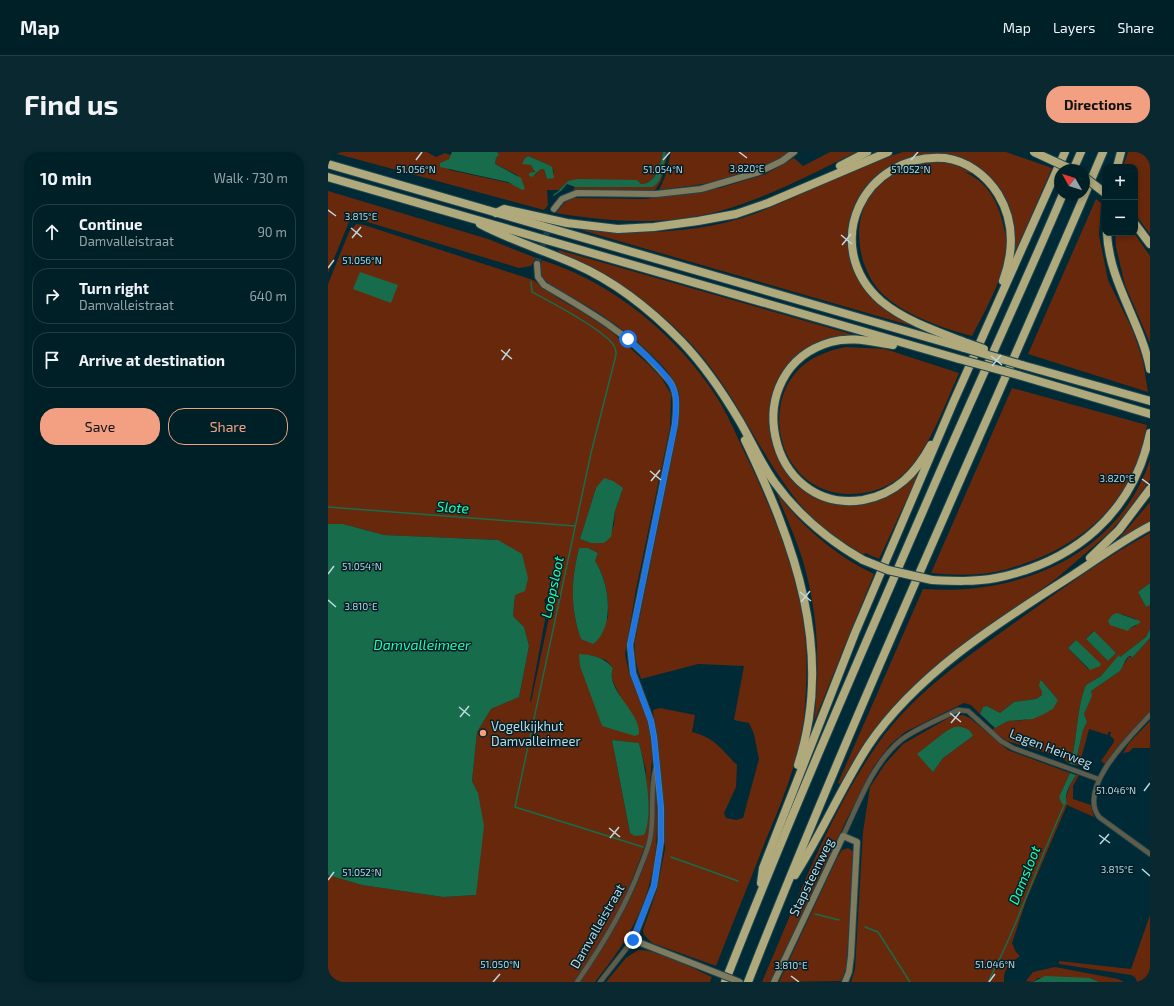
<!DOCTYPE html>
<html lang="en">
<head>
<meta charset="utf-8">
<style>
  body { margin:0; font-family:"Exo 2",sans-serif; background:#0a2830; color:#f1f3f6 }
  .controls { position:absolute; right:12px; top:12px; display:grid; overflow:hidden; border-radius:8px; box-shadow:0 2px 6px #0003 }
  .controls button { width:36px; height:36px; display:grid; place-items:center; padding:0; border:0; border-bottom:1px solid #223e45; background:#002028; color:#f1f3f6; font:20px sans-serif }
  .compass { position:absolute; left:726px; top:12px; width:36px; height:36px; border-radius:50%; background:#002028; box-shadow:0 2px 6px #0003; rotate:309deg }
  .stop { position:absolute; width:12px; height:12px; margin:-9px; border:3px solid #1a73e8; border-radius:50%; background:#fff }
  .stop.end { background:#1a73e8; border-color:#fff; box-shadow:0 1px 4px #0008 }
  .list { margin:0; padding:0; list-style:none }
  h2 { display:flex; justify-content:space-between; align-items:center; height:52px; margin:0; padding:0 16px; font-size:17px }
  h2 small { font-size:13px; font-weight:400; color:#95a3a8 }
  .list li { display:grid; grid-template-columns:26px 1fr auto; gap:12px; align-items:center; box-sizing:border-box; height:56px; margin:0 8px 8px; padding:0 8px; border:1px solid #223e45; border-radius:16px }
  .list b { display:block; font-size:15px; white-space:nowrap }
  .list p { margin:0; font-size:13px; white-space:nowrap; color:#95a3a8 }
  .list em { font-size:13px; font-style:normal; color:#95a3a8 }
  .actions { display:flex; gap:8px; padding:12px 16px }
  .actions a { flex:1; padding:9px 0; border:1px solid #f2a081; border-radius:16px; text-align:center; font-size:14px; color:#f2a081 }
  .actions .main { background:#f2a081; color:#111 }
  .icon { flex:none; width:22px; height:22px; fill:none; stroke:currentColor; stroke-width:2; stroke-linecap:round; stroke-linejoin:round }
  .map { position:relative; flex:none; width:822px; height:830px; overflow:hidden; border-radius:16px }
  header { display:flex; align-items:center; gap:24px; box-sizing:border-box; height:56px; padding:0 20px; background:#002028; border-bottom:1px solid #223e45 }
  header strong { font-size:19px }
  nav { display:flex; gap:22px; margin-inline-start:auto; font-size:14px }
  .intro { display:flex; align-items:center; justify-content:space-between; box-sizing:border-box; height:96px; padding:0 24px }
  h1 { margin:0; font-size:28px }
  .button { padding:10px 18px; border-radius:16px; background:#f2a081; color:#111; font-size:14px; font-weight:700 }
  main { display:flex; gap:24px; padding:0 24px }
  aside { flex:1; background:#002028; border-radius:16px; box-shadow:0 2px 6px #0003 }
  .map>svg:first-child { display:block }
  .green { fill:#68280c; fill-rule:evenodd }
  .water { fill:#176d4b }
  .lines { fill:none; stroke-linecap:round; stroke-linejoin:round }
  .stream { stroke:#176d4b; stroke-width:1.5 }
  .secondary-tunnel { stroke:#1c4450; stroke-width:6; stroke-dasharray:6 3; stroke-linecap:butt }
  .street-casing { stroke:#1e4651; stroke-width:6 }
  .secondary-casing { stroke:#1e4651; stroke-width:8 }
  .highway-casing { stroke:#1e4651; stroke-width:10 }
  .street { stroke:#5f5c4a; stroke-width:4.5 }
  .secondary { stroke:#7f7b5e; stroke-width:6 }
  .highway { stroke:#afa97b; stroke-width:8 }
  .secondary-bridge-casing { stroke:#1e4651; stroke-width:8; stroke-linecap:butt }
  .highway-bridge-casing { stroke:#1e4651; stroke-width:10; stroke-linecap:butt }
  .secondary-bridge { stroke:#7f7b5e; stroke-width:6 }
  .highway-bridge { stroke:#afa97b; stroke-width:8 }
  .route { stroke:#1a73e8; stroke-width:5 }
  .ticks { fill:none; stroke:#bdd8e1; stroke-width:1.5 }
  .poi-dot { fill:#f2a081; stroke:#021f28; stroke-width:1.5 }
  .labels { text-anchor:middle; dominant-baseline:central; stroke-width:3; stroke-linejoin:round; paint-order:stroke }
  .poi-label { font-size:13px; fill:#bdd8e1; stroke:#021f28; text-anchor:start }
  .street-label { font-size:13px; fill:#bdd8e1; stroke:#021f28 }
  .water-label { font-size:14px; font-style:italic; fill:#21ffaf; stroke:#021f28 }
  .ticks-label { font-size:10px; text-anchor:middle; fill:#bdd8e1; stroke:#021f28; stroke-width:3; stroke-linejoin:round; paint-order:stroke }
</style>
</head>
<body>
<header>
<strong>Map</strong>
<nav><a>Map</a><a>Layers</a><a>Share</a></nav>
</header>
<div class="intro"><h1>Find us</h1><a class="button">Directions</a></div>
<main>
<aside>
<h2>10 min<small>Walk · 730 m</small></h2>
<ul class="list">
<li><svg class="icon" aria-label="ahead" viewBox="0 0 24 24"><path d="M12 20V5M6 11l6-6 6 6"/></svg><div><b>Continue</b><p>Damvalleistraat</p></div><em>90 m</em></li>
<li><svg class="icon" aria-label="right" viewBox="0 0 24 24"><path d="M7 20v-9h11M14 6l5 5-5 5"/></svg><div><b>Turn right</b><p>Damvalleistraat</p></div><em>640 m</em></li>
<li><svg class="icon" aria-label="arrive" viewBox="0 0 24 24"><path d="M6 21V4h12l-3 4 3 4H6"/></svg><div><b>Arrive at destination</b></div></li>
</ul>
<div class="actions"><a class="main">Save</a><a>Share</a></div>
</aside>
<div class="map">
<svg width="822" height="830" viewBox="0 0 822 830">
  <rect width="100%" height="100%" fill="#002a36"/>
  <g class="green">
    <path d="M2,0H99L108,5L117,1L123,3L121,7L112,11L122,18L185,32L194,38L189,23L167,12L168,6L171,3L169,0H335C332,14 329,31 313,32L308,28L240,29L231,38H219L220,53L216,58ZM200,4L221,13L226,20L219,27L216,17H213L207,23L206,17L197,6Z"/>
    <path d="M338,0H340L333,29L327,38L244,40L247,35L255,34L324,35L337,7Z"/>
    <path d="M343,0H461C426,29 374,32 331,38L337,25Z"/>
    <path d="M502,0H528C484,22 439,46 392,59C339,74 281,70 228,61L237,50L245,46L317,47L392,36L438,22L466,6L475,14Z"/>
    <path d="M575,0H678L724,16L686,104C689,78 683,49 666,30C607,0 498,25 524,109C528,122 535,136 545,146C558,158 575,167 591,176L253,78C311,82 371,82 426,62C477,43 523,15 575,0Z"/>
    <path d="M800,0H822V82L807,62V15H795Z"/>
    <path d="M606,12C639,18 660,26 672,61C675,72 678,82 679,94C679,120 656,161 644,184C614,176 570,161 550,137C522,103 523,42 568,21C580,16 593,14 606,12Z"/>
    <path d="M0,39L160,87L208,106L203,114L191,116L23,65L0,121Z"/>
    <path d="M768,47L773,51L771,83L780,128L805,179L815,209L820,240L700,202Z"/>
    <path d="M28,72L36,73L205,128L231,147L261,164L284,180L321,213L334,227L343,242L342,275L308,437L297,502L301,521L319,566L323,585L324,606L322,631L321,684L295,751L267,800L247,830H0V723L34,733L115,745L148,743L150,641L144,629L149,580L163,557L191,545L201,494L196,475L185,464L187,443L169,388L56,383L15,372H0V132L21,80ZM268,336H295L287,359L286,372L283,382L276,391H263L252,387ZM251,396H260L270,401L267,409C278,425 281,447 280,466L253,487C242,456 243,428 251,396ZM219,445L223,456L203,550L202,549L219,457L216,448ZM262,503L278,508L285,516C281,526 287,534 292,543L274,574L270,562ZM284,588L311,591L318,618L319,664L302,681Z"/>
    <path d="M787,81H806L822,104V191L797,133L788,95Z"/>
    <path d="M231,98L526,183V185L498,189L475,200L450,231L442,263L444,286L450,304L463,323L516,351L539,350L564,341L592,319L551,407L537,401L536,403C514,390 493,376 476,357C435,310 413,251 373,203C335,158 286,125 232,101L230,99Z"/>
    <path d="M214,108C286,131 350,184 390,247C404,270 413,295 425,318C449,371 472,426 477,484C480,511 478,541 476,567C471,609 453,652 437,690C421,732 404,773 388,814L324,791L316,783L315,778L329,738L337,697V660L325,558L332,556L367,563L364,580C386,585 393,597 409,613L408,635L396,661L398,666L408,668L415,666L431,607L426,582L421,571L406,568L416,514L370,512L313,527C308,514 306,502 307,489L350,275C351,264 353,252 351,241C345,213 286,170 261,155C248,148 230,141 219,130C212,124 211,116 214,108Z"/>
    <path d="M518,195L557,197L631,221C618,250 599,302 576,322C545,350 491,350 466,314C445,285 446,241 472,216C485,204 502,198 518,195Z"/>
    <path d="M684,236L819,273C817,283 815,293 812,303C792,368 730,406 667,420C646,424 624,423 603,421Z"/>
    <path d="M822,308V328L801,358L781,381L729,426L602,519C565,552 537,589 512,632L510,631L595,437C690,444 790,404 822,308Z"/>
    <path d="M448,340C474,375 508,404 546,422L486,570C492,515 491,460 474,406C467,384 457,362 448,340Z"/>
    <path d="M822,350V371L788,390Z"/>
    <path d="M822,381V431L810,440L818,455L822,453V477L818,485L792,505L791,504L773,524L758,533C748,557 750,587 742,612L732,605L679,589L663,578L680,569L697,568L730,548L714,529V543L708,547L686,550L672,561L659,554L655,555L652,562L643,553L636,551L577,580L562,593L546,614L519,667L443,830H434C469,749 500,663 551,590C587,540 640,504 689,469C732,438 775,407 822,381ZM793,462L808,467V474L802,476ZM765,479L788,501L780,509L758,487ZM748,488L761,518L740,496Z"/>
    <path d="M822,486V560L801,583L778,613L773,609L786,590V587L782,584L783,580H780V583L761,577L751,614L747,613L755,578L759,570L756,562L763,546V539L792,519L801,504L804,506Z"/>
    <path d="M635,563L642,566L680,598L742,621L731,645L737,648L742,633L748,623H751L745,634V647L763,653L766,665L739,653L698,749L684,791L688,800L692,804C682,812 675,816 676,830H523L527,817L535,680L542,635L557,612L575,592L624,564ZM617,580L645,584L615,606L605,620L590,602Z"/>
    <path d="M822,569V596H805L801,600L795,601L801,591Z"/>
    <path d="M327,629C335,713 321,764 267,830H252C281,788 310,741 323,691C328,671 326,649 327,629Z"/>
    <path d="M520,696L526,700V704L518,817L513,829L451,830L509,706L514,698Z"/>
    <path d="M822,763V830H809L807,825L803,823L731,812V809L803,817Z"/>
    <path d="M310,798C328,797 367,817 384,825L382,830H278L298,806Z"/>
    <path d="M727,815L790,827L796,830H771L762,826H710L705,830L698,829L705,820Z"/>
  </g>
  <g class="water">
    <path d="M124,0H169L171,3L168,6L167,12L193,26L197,37L194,38L180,30L112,15V11L121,7Z"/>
    <path d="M335,0H338C336,11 335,31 324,35H247L239,32L233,39L231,38L240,29L250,27L309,28L313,32C329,31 332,14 335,0Z"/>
    <path d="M200,4L221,13L224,15L226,26L219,27L216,17H213L204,25L201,24V21L207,20L203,13L194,12L197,6Z"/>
    <path d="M32,120L70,133L63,151L25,137Z"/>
    <path d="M276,326L285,329L295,336L287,359L283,385L276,391H263L252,387L268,336Z"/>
    <path d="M0,372H15L56,383L170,388L194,402L200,426L197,439L187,443L185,464L196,475L201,494L191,545L163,557L149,580L144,629L150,641L156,674L148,743L115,745L34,733L0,723Z"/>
    <path d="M251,396H260L270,401L267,409C281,429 288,476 265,492L253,487C242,455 243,429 251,396Z"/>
    <path d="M822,431V453L818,455L810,440Z"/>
    <path d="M789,461L812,469V471L802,476L800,479L782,473L780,469L784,463Z"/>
    <path d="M822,477V486L804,506L803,504H801C796,508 796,514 792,519L763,539L764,544L756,562L759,570L755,578L747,613L742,612C750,588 748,556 758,533L773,524L791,503L792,505L818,485Z"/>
    <path d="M766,479L788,501L780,509L758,487Z"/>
    <path d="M748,488L773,512L772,514L762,518L740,496Z"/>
    <path d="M251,502C266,503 275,505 285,516C276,537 313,560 311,582L307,584L274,574L252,514Z"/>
    <path d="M712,529H714L730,548L725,557L716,562L705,567L680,569L667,576L652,562L655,555L659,554L672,561L686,550L708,547L714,543V539L711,534Z"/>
    <path d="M626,575C633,574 642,576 645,584L615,606L605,620L589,602L617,580Z"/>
    <path d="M284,588L311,591C317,613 326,662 316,683L307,684L302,681Z"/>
    <path d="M742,621L748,623C743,631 735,643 739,652H734L731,645Z"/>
    <path d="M717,824L762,826L771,830H705Z"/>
  </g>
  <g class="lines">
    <g class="stream">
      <path d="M226,43L233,38"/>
      <path d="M203,130L204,140C221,149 278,179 286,194C288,196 288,201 288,203L263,301L187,655L315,695"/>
      <path d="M0,355L247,374"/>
      <path d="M343,705L410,729"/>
      <path d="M487,762L511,768"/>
      <path d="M537,775L550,780L582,830"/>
      <path d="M660,830C690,774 709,712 736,654V650"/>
    </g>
    <path class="secondary-tunnel" d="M209,112L226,57"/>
    <g class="street-casing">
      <g id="street">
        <path d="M822,563C803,584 749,635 771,665L822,702"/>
        <path d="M515,684C531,651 544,612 573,588C589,576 612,567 630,558L640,559L673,589L685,596L770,627"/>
        <path d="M249,830C274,794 297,757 312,716C316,706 320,697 322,687C327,663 321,639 328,615"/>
        <path d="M272,830L305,788"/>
      </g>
    </g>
    <g class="secondary-casing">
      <g id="secondary">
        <path d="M226,57L234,47L249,41L328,42L373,37L431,20L454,9L466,0"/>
        <path d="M209,112L210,125L216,133C257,157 298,180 330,216C334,221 341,227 344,233C350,245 348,259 347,272L302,493L305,521L323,569L326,585L333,656V689L326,734L305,788L356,808"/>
        <path d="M446,830L515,684L529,690L523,804L521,820L517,830"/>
      </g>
    </g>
    <g class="highway-casing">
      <g id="highway">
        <path d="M0,12L636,196"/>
        <path d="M512,14L539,0"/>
        <path d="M789,15L793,0"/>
        <path d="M745,18L753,0"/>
        <path d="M0,25L631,207"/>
        <path d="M168,61L176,57L239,71L290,77L326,75L370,69L408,62L440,51L560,0"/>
        <path d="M152,72C182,88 215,98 247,112C286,129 324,159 354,190C376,213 395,241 411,268C423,288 433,312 447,331C471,364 500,388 535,408"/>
        <path d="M807,72L822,92"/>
        <path d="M779,81C781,130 813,170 822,217"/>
        <path d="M639,191C610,180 577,169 553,149C491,94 535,0 617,6C639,9 658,23 670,42C687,70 686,99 675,129"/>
        <path d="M565,193C544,190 524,184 503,190C408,217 439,363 535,348C568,342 588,321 603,293"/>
        <path d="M694,213L822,249"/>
        <path d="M690,223L822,262"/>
        <path d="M417,288C466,391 507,499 470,613"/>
        <path d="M762,406L791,378L822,337"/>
        <path d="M604,428C625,429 647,430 668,426C747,410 805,361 822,281"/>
        <path d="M467,723C494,681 513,636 540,594C589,521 673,469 745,423C771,406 795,388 822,374"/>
        <path d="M433,731L435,716L527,481L625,251L737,0"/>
        <path d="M397,830C464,659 538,490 611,322C652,228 695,136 735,42"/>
        <path d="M420,830C530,550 657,277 775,0"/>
      </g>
    </g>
    <use href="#street" class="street"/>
    <use href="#secondary" class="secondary"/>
    <use href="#highway" class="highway"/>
    <g class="secondary-bridge-casing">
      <path id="secondary-bridge" d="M356,808L412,830"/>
    </g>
    <g class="highway-bridge-casing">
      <g id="highway-bridge">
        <path d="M706,0L745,18"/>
        <path d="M756,25L777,41"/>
        <path d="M639,191L656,197"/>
        <path d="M636,196L694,213"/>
        <path d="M631,207L690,223"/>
        <path d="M535,408L560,418L604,428"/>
      </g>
    </g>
    <use href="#secondary-bridge" class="secondary-bridge"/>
    <use href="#highway-bridge" class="highway-bridge"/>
  </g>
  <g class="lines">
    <path class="route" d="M300,187C315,201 341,221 347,241C350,251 347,262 347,272L302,493L305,521L323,569L326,585L333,656V689L326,734L305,788"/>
  </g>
  <path class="ticks" d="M411,0L419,6M88,8L94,0M335,8L342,0M583,8L590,0M0,58L8,64M23,76L34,85M513,83L524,92M24,86L33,75M514,93L523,82M0,116L6,108M173,198L184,207M663,204L674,213M174,208L182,197M664,214L673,203M322,319L333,328M814,327L822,333M323,329L332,318M0,422L6,414M472,440L483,449M0,448L8,455M473,450L482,439M131,555L142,564M622,561L633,570M132,565L141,554M623,571L632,560M816,639L822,631M281,676L292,685M771,683L782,691M282,686L291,675M772,692L781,682M814,717L822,724M0,728L6,720M463,824L471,830M165,830L172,822M661,830L667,822"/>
  <circle class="poi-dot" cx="155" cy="581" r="4"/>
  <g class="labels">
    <g class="poi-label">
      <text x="163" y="574">Vogelkijkhut<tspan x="163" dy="15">Damvalleimeer</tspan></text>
    </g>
    <g class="street-label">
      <text transform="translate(723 596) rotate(21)">Lagen Heirweg</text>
      <text transform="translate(483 725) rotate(-64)">Stapsteenweg</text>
      <text transform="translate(269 774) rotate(-60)">Damvalleistraat</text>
    </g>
    <g class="water-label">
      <text transform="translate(125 355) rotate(4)">Slote</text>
      <text transform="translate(224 435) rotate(-78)">Loopsloot</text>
      <text x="94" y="492">Damvalleimeer</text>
      <text transform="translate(696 723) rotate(-68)">Damsloot</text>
    </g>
  </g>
  <g class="ticks-label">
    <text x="419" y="20">3.820°E</text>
    <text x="88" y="21">51.056°N</text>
    <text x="335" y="21">51.054°N</text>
    <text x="583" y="21">51.052°N</text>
    <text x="33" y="68">3.815°E</text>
    <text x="34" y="112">51.056°N</text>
    <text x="789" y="330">3.820°E</text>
    <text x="34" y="418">51.054°N</text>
    <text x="33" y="458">3.810°E</text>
    <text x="788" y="642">51.046°N</text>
    <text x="789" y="721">3.815°E</text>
    <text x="34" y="724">51.052°N</text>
    <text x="172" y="816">51.050°N</text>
    <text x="667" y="816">51.046°N</text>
    <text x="463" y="817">3.810°E</text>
  </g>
</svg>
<div class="controls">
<button>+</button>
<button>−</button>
</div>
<svg class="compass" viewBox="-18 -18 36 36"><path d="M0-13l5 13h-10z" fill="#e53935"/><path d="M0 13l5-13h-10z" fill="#95a3a8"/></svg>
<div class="stop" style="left:300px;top:187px"></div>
<div class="stop end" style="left:305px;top:788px"></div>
</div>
</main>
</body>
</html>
